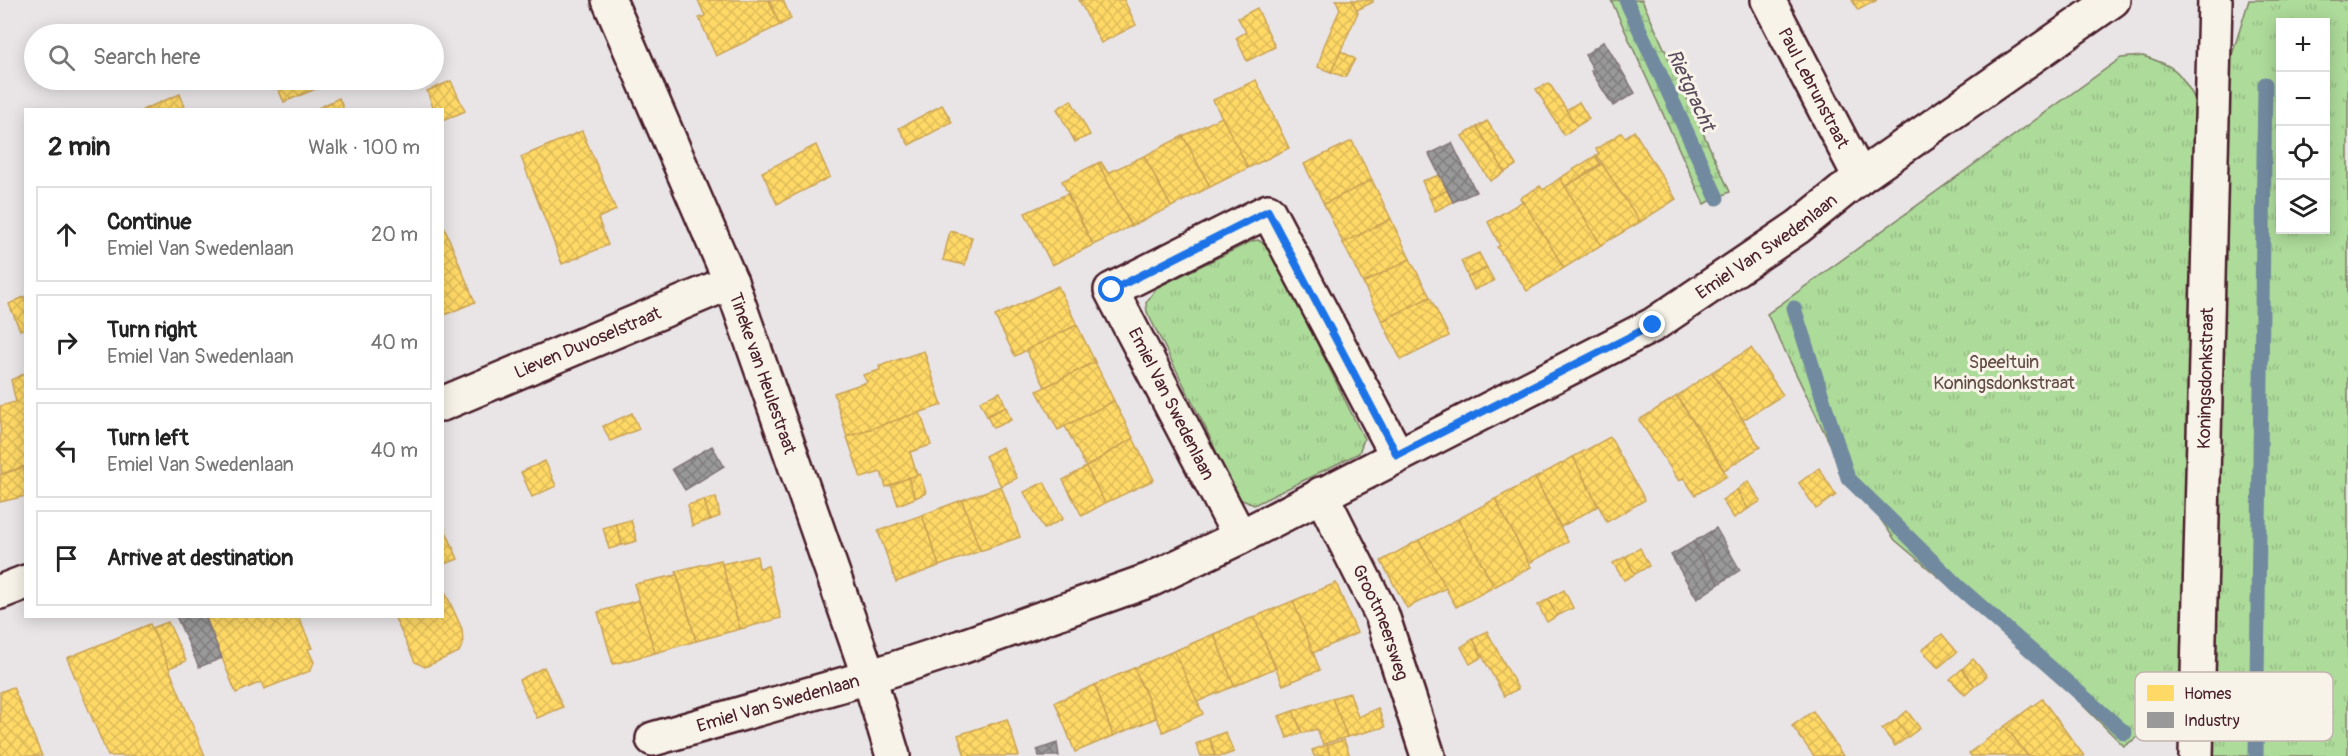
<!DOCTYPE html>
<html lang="en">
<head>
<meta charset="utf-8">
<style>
  body { margin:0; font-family:Pangolin,sans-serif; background:#f6f6f6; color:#222 }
  .controls { position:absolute; right:18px; top:18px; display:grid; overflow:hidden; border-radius:0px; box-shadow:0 3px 15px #0003 }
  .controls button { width:54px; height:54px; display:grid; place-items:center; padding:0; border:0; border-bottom:2px solid #e0e0e0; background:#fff; color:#222; font:30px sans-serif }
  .stop { position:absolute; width:18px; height:18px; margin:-14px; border:4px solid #1a73e8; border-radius:50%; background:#fff }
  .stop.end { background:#1a73e8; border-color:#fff; box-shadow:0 2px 6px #0008 }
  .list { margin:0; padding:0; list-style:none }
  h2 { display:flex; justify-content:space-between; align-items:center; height:78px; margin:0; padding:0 24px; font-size:26px }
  h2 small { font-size:20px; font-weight:400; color:#767676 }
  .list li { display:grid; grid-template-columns:39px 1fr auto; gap:18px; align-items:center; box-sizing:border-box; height:96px; margin:0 12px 12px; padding:0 12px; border:2px solid #e0e0e0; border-radius:0px }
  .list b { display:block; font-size:22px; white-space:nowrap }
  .list p { margin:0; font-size:20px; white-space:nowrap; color:#767676 }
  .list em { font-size:20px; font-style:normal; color:#767676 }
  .icon { flex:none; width:33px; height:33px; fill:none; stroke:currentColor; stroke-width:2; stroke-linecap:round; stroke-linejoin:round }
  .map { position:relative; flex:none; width:2348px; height:756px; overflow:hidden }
  .search { position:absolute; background:#fff; box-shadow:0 3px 15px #0003; left:24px; top:24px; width:420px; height:66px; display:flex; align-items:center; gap:15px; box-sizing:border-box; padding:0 21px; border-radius:33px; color:#767676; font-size:22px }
  .panel { position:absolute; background:#fff; box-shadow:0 3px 15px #0003; left:24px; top:108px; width:420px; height:510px; border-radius:0px }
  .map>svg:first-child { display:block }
  .grass { fill:url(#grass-tufts); stroke:#7c7d62; stroke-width:1.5; fill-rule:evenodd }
  .wetland { fill:url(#wetland-marsh); stroke:#7c7d62; stroke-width:1.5 }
  .homes { fill:url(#homes-cross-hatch); stroke:#c9a154; stroke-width:1.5 }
  .industry { fill:url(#industry-cross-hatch); stroke:#817478; stroke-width:1.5 }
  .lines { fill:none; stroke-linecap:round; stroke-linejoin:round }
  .stream { stroke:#728a9f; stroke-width:15 }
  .street-casing { stroke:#4a1f2b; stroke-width:38 }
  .street { stroke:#f7f3e8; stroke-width:33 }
  .route { stroke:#1a73e8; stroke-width:8 }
  .labels { text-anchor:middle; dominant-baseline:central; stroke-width:6; stroke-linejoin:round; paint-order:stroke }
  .street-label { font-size:18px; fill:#4a1f2b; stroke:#f7f3e8 }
  .park-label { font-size:18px; fill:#634e47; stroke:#f7f3e8 }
  .water-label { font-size:20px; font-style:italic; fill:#5a4c5c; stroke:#f7f3e8 }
  .key { fill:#f7f3e8; stroke:#c3b3af; stroke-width:1.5 }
  .key-label { font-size:16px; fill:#4a1f2b }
</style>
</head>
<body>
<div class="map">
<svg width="2348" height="756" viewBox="0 0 2348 756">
  <defs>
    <pattern id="grass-tufts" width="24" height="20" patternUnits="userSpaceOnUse" patternTransform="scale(1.5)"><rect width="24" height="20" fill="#addb9a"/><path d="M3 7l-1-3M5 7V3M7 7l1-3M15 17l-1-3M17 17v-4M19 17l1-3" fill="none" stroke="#96bc85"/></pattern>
    <pattern id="wetland-marsh" width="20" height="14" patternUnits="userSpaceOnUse" patternTransform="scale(1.5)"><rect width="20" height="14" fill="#addb9a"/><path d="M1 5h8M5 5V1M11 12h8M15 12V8" fill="none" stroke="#96bc85"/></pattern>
    <pattern id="homes-cross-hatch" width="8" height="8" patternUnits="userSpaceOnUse" patternTransform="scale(1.5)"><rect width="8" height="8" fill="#ffd966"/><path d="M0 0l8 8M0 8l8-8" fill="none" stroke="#dcba59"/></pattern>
    <pattern id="industry-cross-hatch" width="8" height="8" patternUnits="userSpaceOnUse" patternTransform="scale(1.5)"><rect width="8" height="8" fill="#999"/><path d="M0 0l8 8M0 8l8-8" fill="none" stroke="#7f7c7d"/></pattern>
  </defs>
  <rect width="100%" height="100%" fill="#e9e5e6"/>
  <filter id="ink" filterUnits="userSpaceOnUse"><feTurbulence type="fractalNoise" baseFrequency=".0167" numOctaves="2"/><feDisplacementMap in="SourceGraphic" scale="12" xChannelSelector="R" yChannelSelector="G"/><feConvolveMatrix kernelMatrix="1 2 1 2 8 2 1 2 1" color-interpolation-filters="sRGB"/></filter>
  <g filter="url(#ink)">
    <g class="grass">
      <path d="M2249,0H2348V756H2213L2230,61ZM2280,22H2326V230H2280Z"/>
      <path d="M2143,56C2175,66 2179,70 2195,99L2183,708L2124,746L2040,663L1895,540L1835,454L1767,314L2121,58Z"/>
      <path d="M1258,240L1270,247L1364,439L1359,453L1254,505L1237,498L1206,429L1147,312L1146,303L1156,288L1252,241Z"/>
    </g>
    <path class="wetland" d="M1611,0H1642L1730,192L1704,204Z"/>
    <g class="homes">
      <path d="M698,0H769L780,25L716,56L699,18L705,16Z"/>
      <path d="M769,0H783L791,19L780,25Z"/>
      <path d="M1079,0H1124L1136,25L1101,43Z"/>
      <path d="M1336,0H1352L1358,12L1331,72L1318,67L1324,46L1340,9Z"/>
      <path d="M1352,0H1373V2L1357,10Z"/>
      <path d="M1852,0H1877L1858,10Z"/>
      <path d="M1257,8L1275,47L1247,61L1236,38L1246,32L1238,18Z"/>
      <path d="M1341,51L1355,59L1345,77L1331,72Z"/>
      <path d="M274,80H337L284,102Z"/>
      <path d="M1256,80L1289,148L1248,168L1213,100Z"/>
      <path d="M451,81L465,111L442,121V110H434L427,91Z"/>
      <path d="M1549,83L1577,126L1564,135L1536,89Z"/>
      <path d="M180,94L186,110H142Z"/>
      <path d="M339,98L344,110H314Z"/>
      <path d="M1071,100L1090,135L1075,142L1057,109Z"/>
      <path d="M1579,102L1589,119L1577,126L1566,110Z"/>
      <path d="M942,105L952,122L909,145L899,128Z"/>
      <path d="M1222,117L1248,168L1210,187L1183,136Z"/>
      <path d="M1487,121L1516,165L1505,172L1477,127Z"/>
      <path d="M1477,127L1505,172L1490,181L1462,136Z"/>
      <path d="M582,131L616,210L598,218L608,245L562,264L521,157Z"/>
      <path d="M1634,131L1676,199L1640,222L1596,155L1599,154L1596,149L1621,133L1625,137Z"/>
      <path d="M1183,136L1210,187L1171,207L1144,156Z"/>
      <path d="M1352,141L1372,180L1324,204L1304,164Z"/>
      <path d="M816,145L830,177L777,204L762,172Z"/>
      <path d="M1144,156L1171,207L1131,226L1098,163L1101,162L1108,173Z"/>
      <path d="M1595,156L1600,164L1565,187L1560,178Z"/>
      <path d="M1098,163L1131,226L1093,245L1062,181Z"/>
      <path d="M1602,164L1640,222L1601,245L1565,187Z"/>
      <path d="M1440,175L1448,190L1430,199L1422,181Z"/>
      <path d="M1560,178L1601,245L1564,268L1520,198L1540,186L1543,190Z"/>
      <path d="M1372,180L1391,219L1343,243L1324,204Z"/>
      <path d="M1448,190L1453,202L1435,211L1430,199Z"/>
      <path d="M1067,194L1093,245L1052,265L1025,213Z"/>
      <path d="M1523,201L1564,268L1527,291L1497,247L1500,246L1488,222Z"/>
      <path d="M1391,219L1410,259L1363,283L1343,243Z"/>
      <path d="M442,222L475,302L442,316Z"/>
      <path d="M950,231L972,237L965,265L943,260Z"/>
      <path d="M1479,253L1487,268L1468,277L1461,261Z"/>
      <path d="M1410,259L1430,297L1382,321L1363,283Z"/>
      <path d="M1487,268L1494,281L1474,290L1468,277Z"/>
      <path d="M1058,286L1077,325L1015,356L995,316Z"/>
      <path d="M26,296V328L20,330L9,304Z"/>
      <path d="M1430,297L1449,336L1401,360L1382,321Z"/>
      <path d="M1077,325L1095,362L1045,387L1026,350Z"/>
      <path d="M1751,348L1783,395L1743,420L1712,372Z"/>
      <path d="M924,351L942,405L847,437L834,393L867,382L863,375L880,370L879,366Z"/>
      <path d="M1095,362L1114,401L1058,430L1037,391Z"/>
      <path d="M1712,372L1760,447L1724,470L1677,396Z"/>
      <path d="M26,373V466L1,474L0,406L16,402L11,380Z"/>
      <path d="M1000,392L1006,407L987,416L980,401Z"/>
      <path d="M1677,396L1727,476L1695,495L1684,478L1679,481L1639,420Z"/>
      <path d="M1114,401L1133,438L1086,467L1065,426Z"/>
      <path d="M1006,407L1011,420L993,428L987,416Z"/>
      <path d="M920,412L931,445L910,452L917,475L886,487L881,472L861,478L847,437Z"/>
      <path d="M632,413L639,429L610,441L603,426Z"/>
      <path d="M1610,437L1645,500L1607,522L1573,457Z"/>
      <path d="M1133,438L1154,480L1105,503L1086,467Z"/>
      <path d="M1002,447L1017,478L1001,486L985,456Z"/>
      <path d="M1573,457L1598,506L1561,527L1535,478Z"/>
      <path d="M545,461L556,486L532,497L521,472Z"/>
      <path d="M24,467L26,496L0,502V475Z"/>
      <path d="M1086,467L1105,503L1082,516L1063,480Z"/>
      <path d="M1819,468L1836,495L1816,509L1799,483Z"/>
      <path d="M920,474L926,493L915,498L908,478Z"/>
      <path d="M908,478L915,498L898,505L891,485Z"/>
      <path d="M1535,478L1568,542L1529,563L1495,499Z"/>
      <path d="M1748,481L1761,501L1748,509L1737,490Z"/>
      <path d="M1044,482L1063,519L1044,529L1024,492Z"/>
      <path d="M1001,486L1020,537L980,551L962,500Z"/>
      <path d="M1737,490L1748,509L1734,518L1722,500Z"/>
      <path d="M716,497L720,516L710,520L704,500Z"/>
      <path d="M1495,499L1531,567L1494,587L1458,519Z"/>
      <path d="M704,500L710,520L692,526L688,505Z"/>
      <path d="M962,500L980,551L939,566L922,515Z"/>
      <path d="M922,515L939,566L896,582L878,531Z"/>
      <path d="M1458,519L1494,587L1456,607L1419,540Z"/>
      <path d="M631,520L637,541L622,545L616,524Z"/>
      <path d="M442,522L458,559L442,565Z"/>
      <path d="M616,524L622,545L609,549L603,528Z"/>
      <path d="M1419,540L1446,588L1407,608L1381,561Z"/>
      <path d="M1640,548L1649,566L1635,574L1625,557Z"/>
      <path d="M757,556L759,568L768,566L781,618L740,629L722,564Z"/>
      <path d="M1625,557L1635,574L1624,580L1613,563Z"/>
      <path d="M721,560L740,629L696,641L676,571Z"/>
      <path d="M677,575L696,641L655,653L634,584Z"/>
      <path d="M1336,583L1357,633L1313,653L1293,601Z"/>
      <path d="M442,585L462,629L463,643L459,652L425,667L415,662L394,616H442Z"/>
      <path d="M1564,590L1573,608L1557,616L1548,599Z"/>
      <path d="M1548,599L1557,616L1547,622L1538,605Z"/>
      <path d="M639,600L655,653L613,664L598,612Z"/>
      <path d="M1293,601L1320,670L1283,685L1254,617Z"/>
      <path d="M205,616H298L312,648L308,649L314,662L310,671L264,689L261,682L236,693Z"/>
      <path d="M1254,617L1275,668L1234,686L1214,634Z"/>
      <path d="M168,622L186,661L169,668L152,628Z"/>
      <path d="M150,624L169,668L205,756H108L67,658Z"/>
      <path d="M1487,631L1518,689L1504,696L1473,639Z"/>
      <path d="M1214,634L1234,686L1197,702L1174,651Z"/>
      <path d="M1942,634L1957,652L1938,668L1922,650Z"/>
      <path d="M1473,639L1482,657L1470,664L1461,647Z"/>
      <path d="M1174,651L1203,714L1163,732L1134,668Z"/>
      <path d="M1973,659L1987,676L1975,686L1962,669Z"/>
      <path d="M544,667L563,707L537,718L519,680Z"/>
      <path d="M1134,668L1156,718L1113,736L1095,685Z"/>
      <path d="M1962,669L1975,686L1965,695L1950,679Z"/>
      <path d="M1095,685L1113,736L1075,752L1055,702Z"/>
      <path d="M13,687L42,756H0V692Z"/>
      <path d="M1350,693L1358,717L1378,708L1385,727L1347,737L1332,698Z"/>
      <path d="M1332,698L1347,737L1323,744L1317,729L1302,733L1293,711Z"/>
      <path d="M2042,699L2084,756H2028L2005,726Z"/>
      <path d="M1293,711L1302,733L1287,738L1279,716Z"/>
      <path d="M1813,711L1843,756H1814L1792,726Z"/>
      <path d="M1907,711L1920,728L1908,737L1896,720Z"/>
      <path d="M1007,719L1019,756H965L958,735Z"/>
      <path d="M1896,720L1908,737L1895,746L1882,729Z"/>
      <path d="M2005,726L2028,756H1971L1969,753Z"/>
      <path d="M1225,732L1234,752L1223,756H1215L1210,738Z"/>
      <path d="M1210,738L1215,756H1201L1196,744Z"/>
      <path d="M1344,740L1350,756H1330L1327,745Z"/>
      <path d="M1327,745L1330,756H1314L1312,750Z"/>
    </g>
    <g class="industry">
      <path d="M1604,41L1635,93L1613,106L1591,71L1594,70L1585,55Z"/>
      <path d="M1452,143L1476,192L1453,202L1429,154Z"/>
      <path d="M712,446L724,466L685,490L672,469Z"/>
      <path d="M1716,528L1740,570L1719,584L1693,542Z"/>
      <path d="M1693,542L1719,584L1697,599L1671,555Z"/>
      <path d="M176,616H205L222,658L199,667Z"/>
      <path d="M1057,743L1059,756H1039L1037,750Z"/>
    </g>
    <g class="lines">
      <g class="stream">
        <path d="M1626,0L1717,198"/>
        <path d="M1794,308L1848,478L1960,588L2125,733"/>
        <path d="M2256,756L2265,84"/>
      </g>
      <g class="street-casing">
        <g id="street">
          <path id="s1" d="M609,0L731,282L869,677L893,756"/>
          <path id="s2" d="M1768,0L1860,177"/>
          <path id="s3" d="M442,404L731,282"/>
          <path id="s4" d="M1321,494L1382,615L1428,756"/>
          <path d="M1240,537L1111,290L1268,211L1397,455"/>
          <path d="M0,592L26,582"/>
          <path id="s5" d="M653,739L869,677L961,647L1150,580L1240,537L1653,325L1798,227L1860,177L2113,0"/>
          <path id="s6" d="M2196,756L2215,0"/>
        </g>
      </g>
      <use href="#street" class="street"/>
    </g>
  </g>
  <g class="lines" filter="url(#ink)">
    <path class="route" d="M1112,290L1268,211L1397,455L1653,325"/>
  </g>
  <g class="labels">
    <g class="street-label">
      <text stroke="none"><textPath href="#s2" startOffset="99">Paul Lebrunstraat</textPath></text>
      <text stroke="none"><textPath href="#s5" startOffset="1224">Emiel Van Swedenlaan</textPath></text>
      <text stroke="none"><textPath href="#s3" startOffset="158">Lieven Duvoselstraat</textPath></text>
      <text stroke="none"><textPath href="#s1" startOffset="404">Tineke van Heulestraat</textPath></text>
      <text stroke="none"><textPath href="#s6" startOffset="378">Koningsdonkstraat</textPath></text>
      <text transform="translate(1171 404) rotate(63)">Emiel Van Swedenlaan</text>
      <text stroke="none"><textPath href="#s4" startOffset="142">Grootmeersweg</textPath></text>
      <text stroke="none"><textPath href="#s5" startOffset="130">Emiel Van Swedenlaan</textPath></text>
    </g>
    <g class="park-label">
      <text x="2004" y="362">Speeltuin<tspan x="2004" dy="21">Koningsdonkstraat</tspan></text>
    </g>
    <g class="water-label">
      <text transform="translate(1691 90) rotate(65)">Rietgracht</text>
    </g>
  </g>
  <rect x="2135" y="672" width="198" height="69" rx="9" class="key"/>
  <rect x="2147" y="685" width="27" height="16" fill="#ffd966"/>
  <rect x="2147" y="712" width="27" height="16" fill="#999"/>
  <g class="key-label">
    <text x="2184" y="699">Homes</text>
    <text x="2184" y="726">Industry</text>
  </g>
</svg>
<div class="controls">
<button>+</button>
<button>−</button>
<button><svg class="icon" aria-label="locate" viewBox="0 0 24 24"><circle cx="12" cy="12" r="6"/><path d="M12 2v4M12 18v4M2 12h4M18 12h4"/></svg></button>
<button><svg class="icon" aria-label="layers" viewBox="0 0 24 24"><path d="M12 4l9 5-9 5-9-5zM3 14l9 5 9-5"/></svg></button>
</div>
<div class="stop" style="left:1112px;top:290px"></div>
<div class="stop end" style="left:1653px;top:325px"></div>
<div class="search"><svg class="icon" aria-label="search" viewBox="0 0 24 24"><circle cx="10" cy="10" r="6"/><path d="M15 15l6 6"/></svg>Search here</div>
<section class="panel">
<h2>2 min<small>Walk · 100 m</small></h2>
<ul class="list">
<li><svg class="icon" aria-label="ahead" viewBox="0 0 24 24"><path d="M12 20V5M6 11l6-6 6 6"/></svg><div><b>Continue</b><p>Emiel Van Swedenlaan</p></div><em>20 m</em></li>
<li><svg class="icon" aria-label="right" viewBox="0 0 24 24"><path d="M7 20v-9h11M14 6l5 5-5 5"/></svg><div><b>Turn right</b><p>Emiel Van Swedenlaan</p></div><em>40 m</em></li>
<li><svg class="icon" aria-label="left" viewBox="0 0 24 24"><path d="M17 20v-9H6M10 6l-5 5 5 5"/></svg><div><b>Turn left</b><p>Emiel Van Swedenlaan</p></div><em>40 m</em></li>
<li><svg class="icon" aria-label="arrive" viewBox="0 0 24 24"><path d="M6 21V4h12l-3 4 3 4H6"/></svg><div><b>Arrive at destination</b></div></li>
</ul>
</section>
</div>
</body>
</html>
